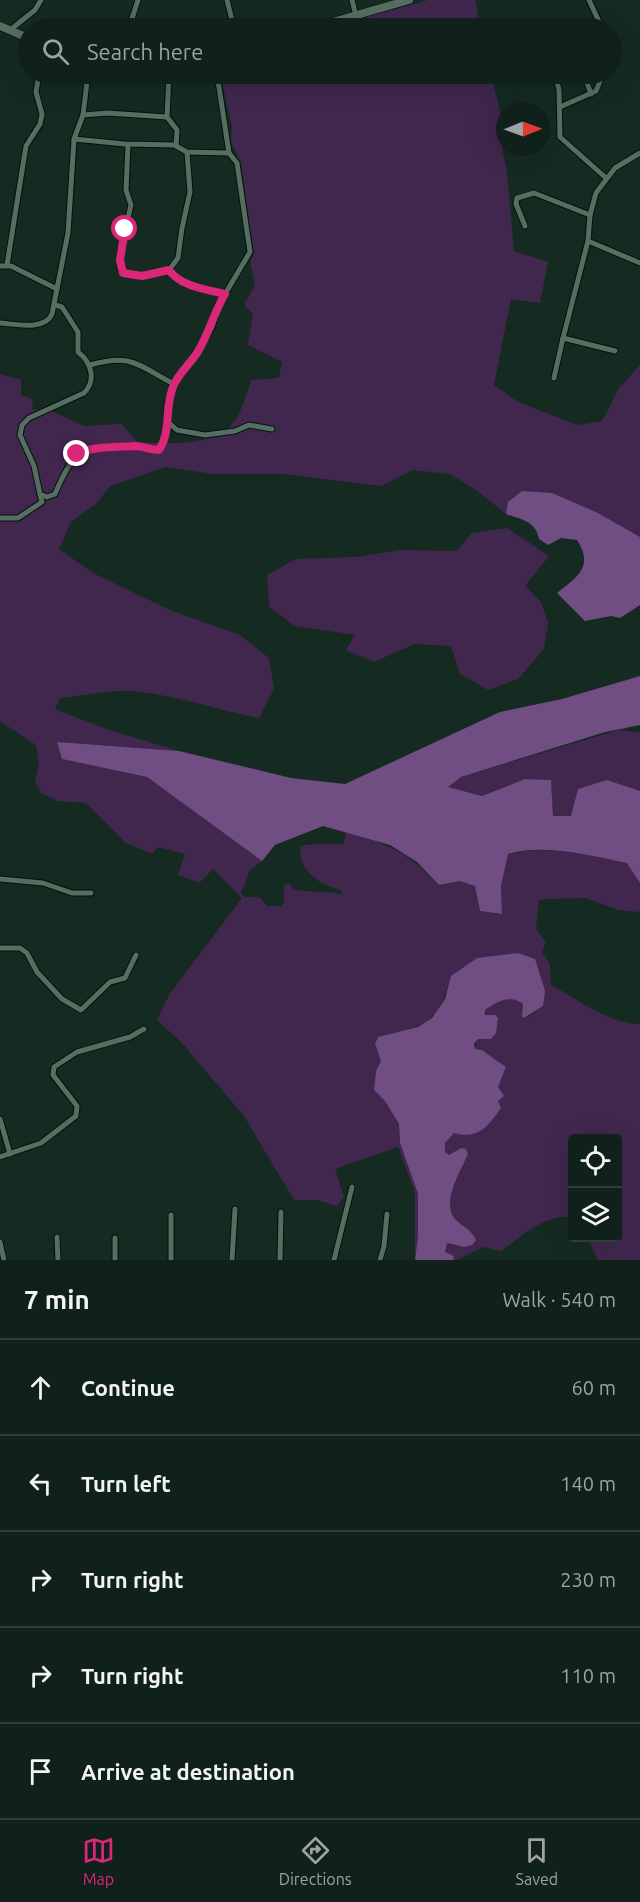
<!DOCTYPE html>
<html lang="en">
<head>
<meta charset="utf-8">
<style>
  body { margin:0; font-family:Ubuntu,sans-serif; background:#1e2d27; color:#f1f3f6 }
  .controls { position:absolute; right:18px; bottom:18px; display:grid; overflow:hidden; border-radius:6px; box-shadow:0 6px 24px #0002 }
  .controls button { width:54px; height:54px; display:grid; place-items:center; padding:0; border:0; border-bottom:2px solid #303e39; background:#10201a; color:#f1f3f6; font:30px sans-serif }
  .compass { position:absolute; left:496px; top:102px; width:54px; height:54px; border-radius:50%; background:#10201a; box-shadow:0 6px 24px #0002; rotate:89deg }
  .stop { position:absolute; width:18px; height:18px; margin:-14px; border:4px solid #db2777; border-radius:50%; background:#fff }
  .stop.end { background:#db2777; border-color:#fff; box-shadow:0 2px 6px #0008 }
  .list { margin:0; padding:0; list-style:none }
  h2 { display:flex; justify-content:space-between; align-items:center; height:78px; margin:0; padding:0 24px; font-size:26px }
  h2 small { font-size:20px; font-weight:400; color:#9ca3a2 }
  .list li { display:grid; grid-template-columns:39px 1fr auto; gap:18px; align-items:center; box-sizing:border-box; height:96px; padding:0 24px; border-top:2px solid #303e39 }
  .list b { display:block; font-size:22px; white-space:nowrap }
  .list em { font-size:20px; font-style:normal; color:#9ca3a2 }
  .icon { flex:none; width:33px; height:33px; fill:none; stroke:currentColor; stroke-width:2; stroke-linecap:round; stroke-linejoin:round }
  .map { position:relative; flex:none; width:640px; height:1260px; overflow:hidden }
  .search { position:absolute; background:#10201a; box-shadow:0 6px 24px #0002; left:18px; right:18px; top:18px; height:66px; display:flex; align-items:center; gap:15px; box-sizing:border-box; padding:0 21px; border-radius:33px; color:#9ca3a2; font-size:22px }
  .sheet { height:558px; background:#10201a }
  nav { display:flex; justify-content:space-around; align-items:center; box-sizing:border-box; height:84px; border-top:2px solid #303e39; background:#10201a; font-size:16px; color:#9ca3a2 }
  nav a { display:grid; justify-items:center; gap:3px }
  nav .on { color:#db2777 }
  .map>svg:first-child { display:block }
  .green { fill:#41274e }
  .forest { fill:#704d83 }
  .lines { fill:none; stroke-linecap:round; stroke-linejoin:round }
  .street-casing { stroke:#01130b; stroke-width:7 }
  .secondary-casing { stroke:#01130b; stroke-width:9 }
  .street { stroke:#566d62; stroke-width:5 }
  .secondary { stroke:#566d62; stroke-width:8 }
  .route { stroke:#db2777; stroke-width:8 }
</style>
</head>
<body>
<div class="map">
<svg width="640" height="1260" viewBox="0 0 640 1260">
  <rect width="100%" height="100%" fill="#152b22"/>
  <g class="green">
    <path d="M428,0H475L481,28H328Z"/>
    <path d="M235,74H274L275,78L292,74H491L504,129L500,137L507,173L514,251L548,262L540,303L511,299L494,385L518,402L577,425L602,421L619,388L640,365V537L598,513L508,502L506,514L476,490L450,474L412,470L381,486L283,474H213L165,467L110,486L97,503L71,522L59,549L93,573L172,611L240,635L269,658L274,689L259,718C217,710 176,695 133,691C110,689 83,696 60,698L55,709L109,730L179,751L58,742L62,759L147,777L262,861L250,870L241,893L244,897H259L267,906H281L284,902V885L290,883L293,889C308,893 326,891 342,894V891C319,883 300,874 300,847C304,843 336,843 343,845L346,832C390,845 406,851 439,885L460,881L475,886L480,911L502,914L501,886L508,854C546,844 590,855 628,863L640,883V912L619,910L585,898L545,899L539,901L536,929L546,942L542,952L550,964L551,985C580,1000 606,1023 640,1024V1260H598L587,1238H618V1138H572V1217C545,1214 522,1236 501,1251L483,1247L457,1260H453L454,1256L445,1252L447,1243L456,1246L474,1235C469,1230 459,1225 455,1219C441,1201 461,1171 468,1154L461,1148L449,1155L445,1152C445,1143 447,1138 454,1133L460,1134L503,1096L498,1087L503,1072L500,1062L482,1050L475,1049L477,1039H491L485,1010C497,1002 509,994 523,1004L522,1016L528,1017L543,1006L451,976C438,1025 424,1026 378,1037L375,1045L381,1061L376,1071L374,1090L385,1101L399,1124L400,1143L418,1194V1236L415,1260V1193L398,1147L335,1169L344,1197L337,1206L317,1200H294L244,1116L182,1043L157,1020L169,995L242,898L213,869L199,883L178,875L185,854L158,847L152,854L126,843L86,803L58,801L41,793L35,782L39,765L36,745L0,721V374L21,380V395L33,399L32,409L54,412L84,426L121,424L138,442C165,444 214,447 233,423C242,413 246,392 252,380L279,378L282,362L248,345L253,315L244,304L255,286L250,262L254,253L240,160L231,142L232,127L221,77Z"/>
    <path d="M507,528L549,556L525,586L541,602L548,623L544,649L518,679L488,690L460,674L451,646L414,644L374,662L346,650L355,635L295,626L269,607L267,575L296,559L356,557L400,550L457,551L472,533Z"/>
    <path d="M628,727L622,731L640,732V791L607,780L571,816H553L551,781L525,779L482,796L447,787L461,777Z"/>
  </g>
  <g class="forest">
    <path d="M522,491L552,493L598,513L640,537V605L620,618L611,616L585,621L557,593C578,577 594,566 577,540L561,538L548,545L539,539C536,521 521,519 506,514L508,502Z"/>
    <path d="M640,676V725L605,732L461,777L448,787L482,796L525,779L551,780L553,816H571L578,789L607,780L640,791V883L627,863C593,856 542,843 508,854L501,886L502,914L480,911L475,886L460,881L439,885L417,862L390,845L323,826L275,845L262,861L147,777L62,759L57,742L179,751L291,778L345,784L500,712L562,699Z"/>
    <path d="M518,953L535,959L545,991L543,1006L524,1018L522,1016L523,1004C509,994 497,1002 485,1010V1015H495L498,1018L496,1033L491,1039H478L474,1044L475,1049L482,1050L506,1067L498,1087L504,1096L498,1101L501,1108C488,1126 479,1140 454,1133L445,1143V1152L449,1155L461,1148L466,1149L468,1154C461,1171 440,1203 456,1220C463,1227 472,1230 476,1240L472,1245L464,1247L447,1243L445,1252L454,1256L453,1260H415L418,1236V1194L400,1143L399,1124L385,1101L374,1090L376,1071L381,1061L375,1044L378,1037L418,1027L432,1018L445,999L451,976L477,958Z"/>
  </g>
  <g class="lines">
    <g class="street-casing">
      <g id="street">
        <path d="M227,0L234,28"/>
        <path d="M352,0L356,16"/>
        <path d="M589,0L602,28"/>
        <path d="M129,28L138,0"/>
        <path d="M9,31L35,10L41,0"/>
        <path d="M217,74L229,153"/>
        <path d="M555,74L559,90L560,137L606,178"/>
        <path d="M584,74L591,94"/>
        <path d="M560,107L596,91L603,74"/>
        <path d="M83,115L107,113L167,117"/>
        <path d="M74,139L125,144L176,145"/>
        <path d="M128,145L126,190L131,205L121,249L120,268L123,273L142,276L169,270L178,258L182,228L190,192L187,152"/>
        <path d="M525,226L516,204L517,198L534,193L590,215"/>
        <path d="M588,241L640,263"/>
        <path d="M7,265L26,146L40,124L42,114L36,92L39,74"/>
        <path d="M0,266H11L57,289"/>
        <path d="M169,270C181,287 206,289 225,294"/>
        <path d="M55,305L62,307L78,332V352C91,362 97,380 84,393L29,418L22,425L20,435L34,466L40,494L47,497L55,494C75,446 84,447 135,446C143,446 150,450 159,450L168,429L167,406L174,384L195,355L212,327L218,306L250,252L237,163L229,153L187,152L176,146L177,130L167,117L169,74"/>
        <path d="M0,323C15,324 45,331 52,314L68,233L74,139L83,115L88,74"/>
        <path d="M615,351L563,338L588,241L590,215L596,193L615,168L640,153"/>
        <path d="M90,365C132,353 137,365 174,384"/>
        <path d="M554,378L563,338"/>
        <path d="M168,422L177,430L205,435L235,431L249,425L272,429"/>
        <path d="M0,518H18L42,502L40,494"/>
        <path d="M0,879L43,883L72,893H91"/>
        <path d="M0,948H20L27,953L37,972L62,999L81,1010L110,982L125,978L136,955"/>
        <path d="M0,1119L10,1154"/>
        <path d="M0,1157L41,1143L76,1116L77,1106L53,1075L54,1067L77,1052L130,1037L144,1029"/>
        <path d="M171,1215V1260"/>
        <path d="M57,1237L58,1260"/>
        <path d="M115,1238V1260"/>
        <path d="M0,1242L4,1260"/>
        <path d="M232,1260L235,1209"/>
        <path d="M280,1260L281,1212"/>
        <path d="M334,1260L352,1187"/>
        <path d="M380,1260L384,1246L387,1214"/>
      </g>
    </g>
    <g class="secondary-casing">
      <g id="secondary">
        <path d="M0,26L28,38"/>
        <path d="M312,28L409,0"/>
      </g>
    </g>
    <use href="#street" class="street"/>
    <use href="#secondary" class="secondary"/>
  </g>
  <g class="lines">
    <path class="route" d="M77,454C93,446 117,447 135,446C143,446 150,450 159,450C172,430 164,409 173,387C177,375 190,364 197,353C209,334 214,312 225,294C206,289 181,287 169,270L142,276L123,273L120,260L125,229"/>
  </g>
</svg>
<div class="controls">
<button><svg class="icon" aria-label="locate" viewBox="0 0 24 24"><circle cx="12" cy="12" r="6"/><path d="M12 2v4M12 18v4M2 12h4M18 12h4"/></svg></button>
<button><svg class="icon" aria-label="layers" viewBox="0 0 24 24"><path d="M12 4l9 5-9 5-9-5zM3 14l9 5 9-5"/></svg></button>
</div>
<svg class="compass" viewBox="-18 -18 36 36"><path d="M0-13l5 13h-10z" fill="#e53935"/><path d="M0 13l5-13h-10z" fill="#9ca3a2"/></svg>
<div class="stop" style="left:125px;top:229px"></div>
<div class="stop end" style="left:77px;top:454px"></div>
<div class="search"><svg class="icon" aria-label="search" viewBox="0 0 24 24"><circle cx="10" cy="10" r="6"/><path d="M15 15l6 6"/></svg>Search here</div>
</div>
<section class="sheet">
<h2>7 min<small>Walk · 540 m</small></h2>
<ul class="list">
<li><svg class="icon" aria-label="ahead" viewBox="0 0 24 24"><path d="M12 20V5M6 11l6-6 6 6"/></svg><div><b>Continue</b></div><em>60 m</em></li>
<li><svg class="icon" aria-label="left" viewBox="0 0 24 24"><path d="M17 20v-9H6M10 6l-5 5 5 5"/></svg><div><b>Turn left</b></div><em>140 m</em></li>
<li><svg class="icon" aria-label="right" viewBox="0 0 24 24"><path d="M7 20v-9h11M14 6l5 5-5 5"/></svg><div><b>Turn right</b></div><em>230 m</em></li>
<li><svg class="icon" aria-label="right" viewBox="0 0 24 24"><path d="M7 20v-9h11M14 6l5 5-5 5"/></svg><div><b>Turn right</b></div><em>110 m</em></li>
<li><svg class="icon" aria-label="arrive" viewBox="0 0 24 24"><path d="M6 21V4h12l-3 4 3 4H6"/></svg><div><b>Arrive at destination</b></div></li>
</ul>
</section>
<nav>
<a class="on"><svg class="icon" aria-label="map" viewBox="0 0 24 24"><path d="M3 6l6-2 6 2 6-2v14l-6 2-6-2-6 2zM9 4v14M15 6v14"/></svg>Map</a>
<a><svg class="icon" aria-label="directions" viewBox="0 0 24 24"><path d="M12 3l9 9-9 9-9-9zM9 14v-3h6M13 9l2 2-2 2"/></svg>Directions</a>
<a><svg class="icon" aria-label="saved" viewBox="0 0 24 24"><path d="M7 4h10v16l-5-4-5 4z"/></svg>Saved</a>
</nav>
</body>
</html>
